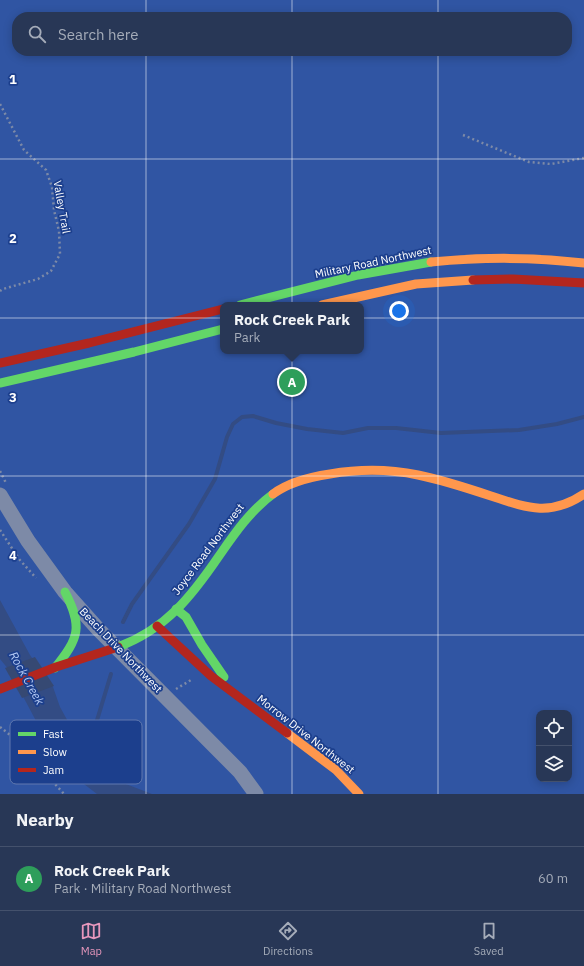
<!DOCTYPE html>
<html lang="en">
<head>
<meta charset="utf-8">
<style>
  body { margin:0; font-family:"IBM Plex Sans",sans-serif; background:#303f5c; color:#f1f3f6 }
  .controls { position:absolute; right:12px; bottom:12px; display:grid; overflow:hidden; border-radius:8px; box-shadow:0 2px 10px #0003 }
  .controls button { width:36px; height:36px; display:grid; place-items:center; padding:0; border:0; border-bottom:1px solid #44516c; background:#283756; color:#f1f3f6; font:20px sans-serif }
  .you { position:absolute; left:399px; top:311px; width:14px; height:14px; margin:-10px; border:3px solid #fff; border-radius:50%; background:#1a73e8; box-shadow:0 0 0 6px #1a73e833 }
  .badge { display:grid; place-items:center; width:26px; height:26px; border-radius:50%; background:#e797bd; color:#fff; font-size:13px; font-weight:700 }
  .pin { position:absolute; translate:-50% -50%; border:2px solid #fff; box-shadow:0 1px 4px #0006 }
  .popup { position:absolute; left:220px; top:302px; width:144px; height:52px; box-sizing:border-box; display:grid; place-content:center; border-radius:8px; background:#283756; filter:drop-shadow(0 1px 3px #0005); font-size:13px; white-space:nowrap; color:#a5acb9 }
  .popup b { font-size:15px; color:#f1f3f6 }
  .popup::after { content:''; position:absolute; left:50%; top:100%; margin-left:-8px; border:8px solid transparent; border-top-color:#283756 }
  .list { margin:0; padding:0; list-style:none }
  h2 { display:flex; justify-content:space-between; align-items:center; height:52px; margin:0; padding:0 16px; font-size:17px }
  h2 small { font-size:13px; font-weight:400; color:#a5acb9 }
  .list li { display:grid; grid-template-columns:26px 1fr auto; gap:12px; align-items:center; box-sizing:border-box; height:64px; padding:0 16px; border-top:1px solid #44516c }
  .list b { display:block; font-size:15px; white-space:nowrap }
  .list p { margin:0; font-size:13px; white-space:nowrap; color:#a5acb9 }
  .list em { font-size:13px; font-style:normal; color:#a5acb9 }
  .icon { flex:none; width:22px; height:22px; fill:none; stroke:currentColor; stroke-width:2; stroke-linecap:round; stroke-linejoin:round }
  .map { position:relative; flex:none; width:584px; height:794px; overflow:hidden }
  .search { position:absolute; background:#283756; box-shadow:0 2px 10px #0003; left:12px; right:12px; top:12px; height:44px; display:flex; align-items:center; gap:10px; box-sizing:border-box; padding:0 14px; border-radius:16px; color:#a5acb9; font-size:15px }
  .sheet { height:116px; background:#283756 }
  nav { display:flex; justify-content:space-around; align-items:center; box-sizing:border-box; height:56px; border-top:1px solid #44516c; background:#283756; font-size:11px; color:#a5acb9 }
  nav a { display:grid; justify-items:center; gap:2px }
  nav .on { color:#e797bd }
  .map>svg:first-child { display:block }
  .green { fill:#3055a3; fill-rule:evenodd }
  .water { fill:#334c84 }
  .pier { fill:#364973 }
  .lines { fill:none; stroke-linecap:round; stroke-linejoin:round }
  .stream { stroke:#334c84; stroke-width:4 }
  .path { stroke:#7d8aa7; stroke-width:2.5; stroke-dasharray:2 3; stroke-linecap:butt }
  .street { stroke:#7d8aa7; stroke-width:15 }
  .fast { stroke:#63d668; stroke-width:9 }
  .slow { stroke:#ff974d; stroke-width:9 }
  .jam { stroke:#b3261e; stroke-width:9 }
  .grid { fill:none; stroke:#fff; stroke-width:1; stroke-opacity:0.55 }
  .labels { text-anchor:middle; dominant-baseline:central; stroke-width:3.5; stroke-linejoin:round; paint-order:stroke }
  .street-label { font-size:11px; fill:#fff; stroke:#1c3f8d }
  .water-label { font-size:12px; font-style:italic; fill:#b5caf4; stroke:#1c3f8d }
  .key { fill:#1c3f8d; stroke:#6079af; stroke-width:1 }
  .key-label { font-size:11px; fill:#fff }
  .grid-label { font-size:13px; text-anchor:middle; font-weight:bold; fill:#fff; stroke:#1c3f8d; stroke-width:3.5; stroke-linejoin:round; paint-order:stroke }
</style>
</head>
<body>
<div class="map">
<svg width="584" height="794" viewBox="0 0 584 794">
  <rect width="100%" height="100%" fill="#364973"/>
  <path class="green" d="M0,0H584V794H0ZM17,17H567V51H17ZM223,305H361V351H223ZM539,713H569V779H539Z"/>
  <path class="water" d="M0,600L30,655L53,687L60,707L76,736L101,754L118,781L152,794H97L80,781L64,775L46,747L35,719L9,670L0,659Z"/>
  <path class="pier" d="M35,657L54,686L22,698L5,668Z"/>
  <g class="lines">
    <g class="stream">
      <path d="M123,622L132,604L189,524L215,479L227,437L233,424L242,417L253,416L276,423L307,429L343,433L368,428H396L441,433L519,430L557,424L584,417"/>
      <path d="M88,750L111,674"/>
    </g>
    <g class="path">
      <path d="M0,104L24,150L46,170L52,187L54,210L59,231L60,254L51,271L38,279L3,289L0,291"/>
      <path d="M463,135L529,162L551,164L584,158"/>
      <path d="M0,471L6,483"/>
      <path d="M0,530L19,559L36,578"/>
      <path d="M176,689L191,680"/>
      <path d="M0,727L14,738L64,794"/>
    </g>
    <path class="street" d="M0,495L28,541L65,592L98,629L240,772L256,794"/>
    <g class="fast">
      <path d="M240,305L358,275L431,262"/>
      <path d="M0,383L134,352L223,329"/>
      <path d="M176,609L186,617L202,645L224,677"/>
      <path d="M118,647C166,629 191,597 219,556C235,533 250,511 273,494"/>
      <path d="M55,668C79,638 83,627 65,592"/>
    </g>
    <g class="slow">
      <path d="M431,262C482,257 533,257 584,263"/>
      <path d="M322,305L416,284L473,280"/>
      <path d="M273,494C289,482 310,477 330,474C359,469 389,469 418,475C443,480 467,488 491,496C527,508 550,517 584,494"/>
      <path d="M287,733L336,770L359,794"/>
    </g>
    <g class="jam">
      <path d="M473,280L513,279L584,283"/>
      <path d="M0,363L89,343L223,309"/>
      <path d="M157,626L211,676L287,733"/>
      <path d="M0,689L56,667L118,647"/>
    </g>
  </g>
  <path class="grid" d="M146,0V17M292,0V17M438,0V17M146,51V794M292,51V794M438,51V794M0,159H584M0,318H584M0,476H584M0,635H584"/>
  <g class="labels">
    <g class="street-label">
      <text transform="translate(62 207) rotate(80)">Valley Trail</text>
      <text transform="translate(373 262) rotate(-12)">Military Road Northwest</text>
      <text transform="translate(208 549) rotate(-53)">Joyce Road Northwest</text>
      <text transform="translate(121 650) rotate(46)">Beach Drive Northwest</text>
      <text transform="translate(306 734) rotate(38)">Morrow Drive Northwest</text>
    </g>
    <g class="water-label">
      <text transform="translate(27 678) rotate(61)">Rock Creek</text>
    </g>
  </g>
  <rect x="10" y="720" width="132" height="64" rx="6" class="key"/>
  <rect x="18" y="732" width="18" height="4" fill="#63d668"/>
  <rect x="18" y="750" width="18" height="4" fill="#ff974d"/>
  <rect x="18" y="768" width="18" height="4" fill="#b3261e"/>
  <g class="key-label">
    <text x="43" y="738">Fast</text>
    <text x="43" y="756">Slow</text>
    <text x="43" y="774">Jam</text>
  </g>
  <g class="grid-label">
    <text x="13" y="84">1</text>
    <text x="13" y="243">2</text>
    <text x="13" y="402">3</text>
    <text x="13" y="560">4</text>
  </g>
</svg>
<div class="controls">
<button><svg class="icon" aria-label="locate" viewBox="0 0 24 24"><circle cx="12" cy="12" r="6"/><path d="M12 2v4M12 18v4M2 12h4M18 12h4"/></svg></button>
<button><svg class="icon" aria-label="layers" viewBox="0 0 24 24"><path d="M12 4l9 5-9 5-9-5zM3 14l9 5 9-5"/></svg></button>
</div>
<div class="you"></div>
<div class="pin badge" style="left:292px;top:382px;background:#2e9e5b">A</div>
<div class="popup"><b>Rock Creek Park</b>Park</div>
<div class="search"><svg class="icon" aria-label="search" viewBox="0 0 24 24"><circle cx="10" cy="10" r="6"/><path d="M15 15l6 6"/></svg>Search here</div>
</div>
<section class="sheet">
<h2>Nearby<small></small></h2>
<ul class="list">
<li><span class="badge" style="background:#2e9e5b">A</span><div><b>Rock Creek Park</b><p>Park · Military Road Northwest</p></div><em>60 m</em></li>
</ul>
</section>
<nav>
<a class="on"><svg class="icon" aria-label="map" viewBox="0 0 24 24"><path d="M3 6l6-2 6 2 6-2v14l-6 2-6-2-6 2zM9 4v14M15 6v14"/></svg>Map</a>
<a><svg class="icon" aria-label="directions" viewBox="0 0 24 24"><path d="M12 3l9 9-9 9-9-9zM9 14v-3h6M13 9l2 2-2 2"/></svg>Directions</a>
<a><svg class="icon" aria-label="saved" viewBox="0 0 24 24"><path d="M7 4h10v16l-5-4-5 4z"/></svg>Saved</a>
</nav>
</body>
</html>
